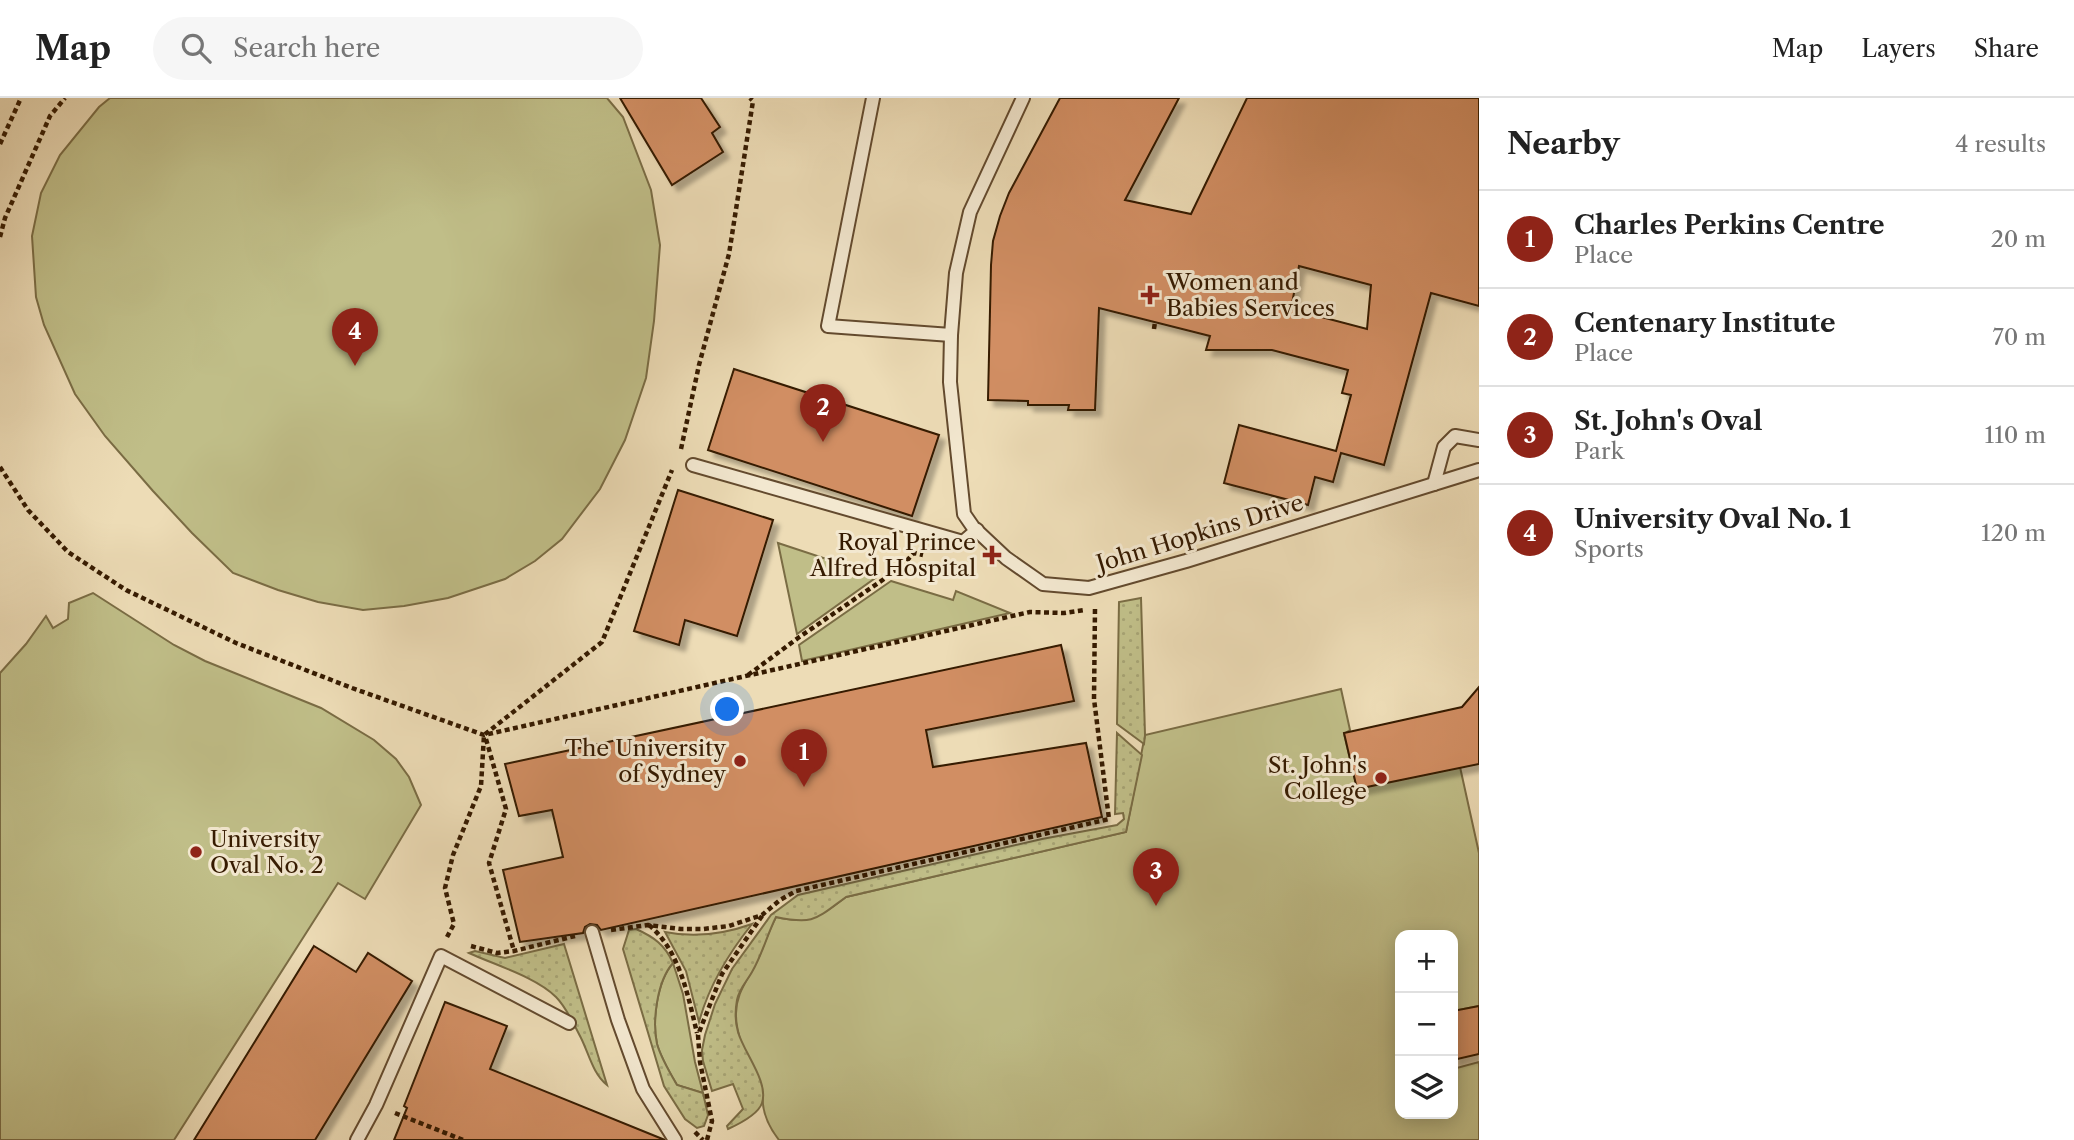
<!DOCTYPE html>
<html lang="en">
<head>
<meta charset="utf-8">
<style>
  body { margin:0; font-family:"Libre Caslon Text",serif; background:#f6f6f6; color:#222 }
  .controls { position:absolute; right:21px; bottom:21px; display:grid; overflow:hidden; border-radius:14px; box-shadow:0 4px 18px #0003 }
  .controls button { width:63px; height:63px; display:grid; place-items:center; padding:0; border:0; border-bottom:2px solid #e0e0e0; background:#fff; color:#222; font:35px sans-serif }
  .you { position:absolute; left:728px; top:612px; width:24px; height:24px; margin:-18px; border:5px solid #fff; border-radius:50%; background:#1a73e8; box-shadow:0 0 0 10px #1a73e833 }
  .badge { display:grid; place-items:center; width:46px; height:46px; border-radius:50%; background:#8f2418; color:#fff; font-size:23px; font-weight:700 }
  .pin { position:absolute; translate:-50% -58px; filter:drop-shadow(0 2px 4px #0008) }
  .pin::after { content:''; position:absolute; top:37px; width:24px; height:21px; background:inherit; clip-path:polygon(0 0,100% 0,50% 100%) }
  .list { margin:0; padding:0; list-style:none }
  h2 { display:flex; justify-content:space-between; align-items:center; height:91px; margin:0; padding:0 28px; font-size:30px }
  h2 small { font-size:23px; font-weight:400; color:#767676 }
  .list li { display:grid; grid-template-columns:46px 1fr auto; gap:21px; align-items:center; box-sizing:border-box; height:98px; padding:0 28px; border-top:2px solid #e0e0e0 }
  .list b { display:block; font-size:26px; white-space:nowrap }
  .list p { margin:0; font-size:23px; white-space:nowrap; color:#767676 }
  .list em { font-size:23px; font-style:normal; color:#767676 }
  .icon { flex:none; width:38px; height:38px; fill:none; stroke:currentColor; stroke-width:2; stroke-linecap:round; stroke-linejoin:round }
  .map { position:relative; flex:none; width:1479px; height:1042px; overflow:hidden }
  header { display:flex; align-items:center; gap:42px; box-sizing:border-box; height:98px; padding:0 35px; background:#fff; border-bottom:2px solid #e0e0e0 }
  header strong { font-size:33px }
  nav { display:flex; gap:38px; margin-inline-start:auto; font-size:24px }
  .search { width:490px; height:63px; background:#f6f6f6; display:flex; align-items:center; gap:18px; box-sizing:border-box; padding:0 24px; border-radius:38px; color:#767676; font-size:26px }
  main { display:flex }
  aside { flex:1; background:#fff }
  .map>svg:first-child { display:block }
  .green { fill:#c0be88; stroke:#7a6c44; stroke-width:2 }
  .garden { fill:url(#garden-dots); stroke:#7a6c44; stroke-width:2 }
  .building { fill:#d18e63; stroke:#351a00; stroke-width:2; fill-rule:evenodd; filter:url(#shadow) }
  .lines { fill:none; stroke-linecap:round; stroke-linejoin:round }
  .service-casing { stroke:#634a2e; stroke-width:16 }
  .path { stroke:#351a00; stroke-width:4.5; stroke-dasharray:5 3.5; stroke-linecap:butt }
  .service { stroke:#f3e8d0; stroke-width:12 }
  .poi-dot { fill:#8f2418; stroke:#f3e8d0; stroke-width:2.5 }
  .labels { text-anchor:middle; dominant-baseline:central; stroke-width:6; stroke-linejoin:round; paint-order:stroke }
  .poi-label { font-size:23px; fill:#351a00; stroke:#f3e8d0; text-anchor:end }
  .street-label { font-size:23px; fill:#351a00; stroke:#f3e8d0 }
</style>
</head>
<body>
<header>
<strong>Map</strong>
<div class="search"><svg class="icon" aria-label="search" viewBox="0 0 24 24"><circle cx="10" cy="10" r="6"/><path d="M15 15l6 6"/></svg>Search here</div>
<nav><a>Map</a><a>Layers</a><a>Share</a></nav>
</header>
<main>
<div class="map">
<svg width="1479" height="1042" viewBox="0 0 1479 1042">
  <defs>
    <pattern id="garden-dots" width="8" height="8" patternUnits="userSpaceOnUse" patternTransform="scale(1.75)"><rect width="8" height="8" fill="#c0be88"/><path d="M2 2h.1M6 6h.1" fill="none" stroke="#a6a374" stroke-width="1.8" stroke-linecap="round"/></pattern>
    <filter id="shadow"><feDropShadow dx="6" dy="6" stdDeviation="2" flood-color="#0004"/></filter>
  </defs>
  <rect width="100%" height="100%" fill="#eddcb6"/>
  <filter id="stains"><feTurbulence type="fractalNoise" baseFrequency=".00286" numOctaves="4"/><feColorMatrix values="0 0 0 0 .2 0 0 0 0 .09 0 0 0 0 .02 0 0 0 .5 -.17"/></filter>
  <radialGradient id="worn" r=".72"><stop offset=".6" stop-color="#630" stop-opacity="0"/><stop offset="1" stop-color="#630" stop-opacity=".3"/></radialGradient>
  <g class="green">
    <path d="M110,0H607L623,19L651,92L660,147L654,223L646,280L625,342L600,391L562,441L535,463L505,481L448,500L404,508L363,512L318,504L278,492L233,475L192,435L153,393L105,338L75,296L44,227L36,199L32,138L41,95L60,57L99,9Z"/>
    <path d="M778,445L878,478L797,536Z"/>
    <path d="M891,483L953,502L956,493L1010,515L802,563L799,547Z"/>
    <path d="M93,495L174,547L205,563L321,610L374,642L396,661L409,679L421,707L365,801L338,785L174,1042H0V575L26,546L46,518L53,530L68,521L69,505Z"/>
    <path d="M1341,591L1350,632L1344,636L1357,690L1460,669L1479,755V908L1453,913V837H1400V1016H1453V971L1479,964V1042H779C768,1028 761,1013 763,995C754,973 736,942 736,918C735,894 750,880 759,859C765,845 769,832 776,819C809,827 820,818 846,799L1126,734L1145,637Z"/>
    <path d="M673,865L683,896L695,964L703,995L677,987C670,975 661,960 657,946C652,923 657,883 673,865Z"/>
  </g>
  <g class="garden">
    <path d="M1141,500L1145,637L1144,646L1117,626L1119,504Z"/>
    <path d="M1117,635L1142,657L1126,734L846,799C816,821 814,827 776,819C767,837 762,857 752,874C747,883 739,891 737,902C735,913 735,924 738,934C744,955 769,984 762,1005C758,1017 739,1026 728,1031L727,1028L743,1011L733,986L712,993L703,963L702,952L705,937L715,906L732,871L771,817L798,797L1042,741L1117,727L1124,721L1123,715L1115,716Z"/>
    <path d="M752,826C728,856 709,887 699,924L686,873L665,834C694,840 724,836 752,826Z"/>
    <path d="M636,831C654,839 665,847 673,865C657,883 652,923 657,946C661,960 670,975 677,987L703,995L708,1017L704,1028L697,1030L685,1021L664,988L623,851L629,832Z"/>
    <path d="M564,846L607,987C593,976 589,956 581,940C574,927 567,910 556,899C536,879 495,867 469,855L475,853L505,860Z"/>
  </g>
  <g class="building">
    <path d="M620,0H701L720,29L712,35L723,54L672,87Z"/>
    <path d="M1060,0H1179L1125,102L1191,116L1247,0H1479V208L1431,195L1384,367L1341,355L1333,384L1315,379L1308,407L1224,385L1239,327L1336,353L1351,297L1342,295L1348,272L1272,252H1206L1210,238L1099,210L1095,312H1068L1069,307H1028V303L988,302L991,167L993,143L1000,118L1009,95ZM1299,168L1371,187L1367,231L1291,211Z"/>
    <path d="M734,271L939,337L912,418L708,352Z"/>
    <path d="M678,392L773,422L737,538L685,522L679,547L634,533Z"/>
    <path d="M1061,547L1074,603L926,632L933,669L1086,645L1102,719L601,832L597,827L590,826L585,829L583,835L520,844L503,772L563,759L552,712L519,718L505,666Z"/>
    <path d="M1479,589V666L1357,691L1344,635L1462,609Z"/>
    <path d="M314,848L356,874L368,855L412,883L315,1042H194Z"/>
    <path d="M445,904L507,928L490,971L665,1042H394L407,1010L404,1008Z"/>
    <path d="M1479,908V956L1453,962V913Z"/>
  </g>
  <g class="lines">
    <g class="service-casing">
      <g id="service">
        <path d="M873,0L828,228L951,237"/>
        <path d="M1023,0L970,114L956,175L951,237L950,284L964,416L973,429L1006,460L1043,486L1089,490L1186,463L1479,372"/>
        <path d="M693,367L963,444L977,432"/>
        <path d="M1434,386L1444,349L1455,338L1479,342"/>
        <path d="M592,834L618,922L643,991L675,1042"/>
        <path d="M357,1042L376,1007L441,858L569,925"/>
      </g>
    </g>
    <g class="path">
      <path d="M0,46L21,0"/>
      <path d="M0,139L5,120L50,18L65,0"/>
      <path d="M1154,231L1155,224"/>
      <path d="M681,351L699,267L729,156L753,3L750,0"/>
      <path d="M0,369L28,412L68,454L126,492L236,545L352,590L484,637L1030,514L1064,515L1084,512"/>
      <path d="M748,577L798,540L900,470L914,455L923,457"/>
      <path d="M486,641L506,711L489,765L514,853"/>
      <path d="M649,827C680,853 688,898 697,935"/>
      <path d="M611,832L648,827L681,831H703L729,828L762,817L780,802L796,793L1109,721L1094,601L1095,510"/>
      <path d="M447,839L454,826L445,790L453,757L481,688L484,637L602,544L672,372"/>
      <path d="M471,848L497,855L514,853L575,838"/>
      <path d="M395,1015L463,1042"/>
      <path d="M695,1034L703,1042"/>
      <path d="M707,1042L712,1023L700,964L698,937L722,876L762,818"/>
    </g>
    <use href="#service" class="service"/>
  </g>
  <g class="poi-dot">
    <path d="M1146.5 186.5h7v7h7v7h-7v7h-7v-7h-7v-7h7z"/>
    <path d="M988.5 446.5h7v7h7v7h-7v7h-7v-7h-7v-7h7z"/>
    <circle cx="740" cy="663" r="7"/>
    <circle cx="1381" cy="680" r="7"/>
    <circle cx="196" cy="754" r="7"/>
  </g>
  <g class="labels">
    <g class="poi-label">
      <text x="1166" y="184" text-anchor="start">Women and<tspan x="1166" dy="26">Babies Services</tspan></text>
      <text x="976" y="444">Royal Prince<tspan x="976" dy="26">Alfred Hospital</tspan></text>
      <text x="726" y="650">The University<tspan x="726" dy="26">of Sydney</tspan></text>
      <text x="1367" y="667">St. John's<tspan x="1367" dy="26">College</tspan></text>
      <text x="210" y="741" text-anchor="start">University<tspan x="210" dy="26">Oval No. 2</tspan></text>
    </g>
    <g class="street-label">
      <text transform="translate(1200 435) rotate(-17)">John Hopkins Drive</text>
    </g>
  </g>
  <rect width="100%" height="100%" filter="url(#stains)"/>
  <rect width="100%" height="100%" fill="url(#worn)"/>
</svg>
<div class="controls">
<button>+</button>
<button>−</button>
<button><svg class="icon" aria-label="layers" viewBox="0 0 24 24"><path d="M12 4l9 5-9 5-9-5zM3 14l9 5 9-5"/></svg></button>
</div>
<div class="you"></div>
<div class="pin badge" style="left:804px;top:689px">1</div>
<div class="pin badge" style="left:823px;top:344px">2</div>
<div class="pin badge" style="left:1156px;top:808px">3</div>
<div class="pin badge" style="left:355px;top:268px">4</div>
</div>
<aside>
<h2>Nearby<small>4 results</small></h2>
<ul class="list">
<li><span class="badge">1</span><div><b>Charles Perkins Centre</b><p>Place</p></div><em>20 m</em></li>
<li><span class="badge">2</span><div><b>Centenary Institute</b><p>Place</p></div><em>70 m</em></li>
<li><span class="badge">3</span><div><b>St. John's Oval</b><p>Park</p></div><em>110 m</em></li>
<li><span class="badge">4</span><div><b>University Oval No. 1</b><p>Sports</p></div><em>120 m</em></li>
</ul>
</aside>
</main>
</body>
</html>
